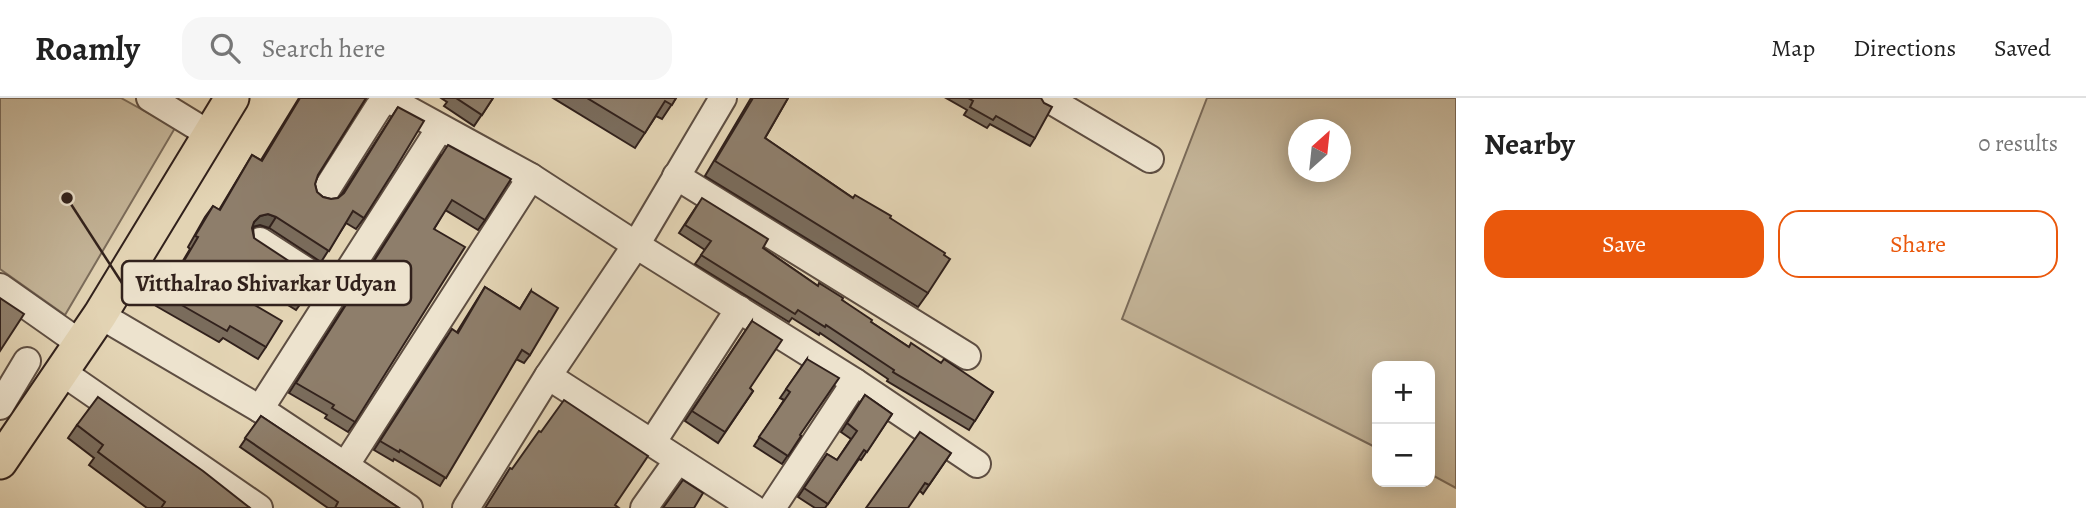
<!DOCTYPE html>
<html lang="en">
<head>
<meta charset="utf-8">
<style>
  body { margin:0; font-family:Alegreya,serif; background:#f6f6f6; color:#222 }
  .controls { position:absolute; right:21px; bottom:21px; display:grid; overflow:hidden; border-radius:14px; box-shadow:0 4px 18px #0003 }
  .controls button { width:63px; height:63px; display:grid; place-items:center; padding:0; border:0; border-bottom:2px solid #e0e0e0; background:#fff; color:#222; font:35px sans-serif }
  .compass { position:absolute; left:1288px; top:21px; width:63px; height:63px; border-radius:50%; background:#fff; box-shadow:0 4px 18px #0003; rotate:27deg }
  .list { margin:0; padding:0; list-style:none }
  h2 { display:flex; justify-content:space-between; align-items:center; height:91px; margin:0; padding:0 28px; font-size:30px }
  h2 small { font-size:23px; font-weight:400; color:#767676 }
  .actions { display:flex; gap:14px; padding:21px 28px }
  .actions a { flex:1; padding:16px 0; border:2px solid #ea580c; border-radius:21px; text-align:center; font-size:24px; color:#ea580c }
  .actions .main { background:#ea580c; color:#fff }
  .icon { flex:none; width:38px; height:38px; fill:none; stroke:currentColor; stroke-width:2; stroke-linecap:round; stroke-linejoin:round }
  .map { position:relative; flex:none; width:1456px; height:410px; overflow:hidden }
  header { display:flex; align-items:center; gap:42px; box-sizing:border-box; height:98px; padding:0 35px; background:#fff; border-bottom:2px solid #e0e0e0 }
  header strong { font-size:33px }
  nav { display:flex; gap:38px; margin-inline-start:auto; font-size:24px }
  .search { width:490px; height:63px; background:#f6f6f6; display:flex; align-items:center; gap:18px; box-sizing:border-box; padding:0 24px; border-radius:21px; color:#767676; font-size:26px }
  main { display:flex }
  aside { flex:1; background:#fff }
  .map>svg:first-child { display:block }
  .green { fill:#c5b69a; stroke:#7b6c5b; stroke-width:2; fill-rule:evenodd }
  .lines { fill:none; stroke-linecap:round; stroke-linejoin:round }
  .minor-casing { stroke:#5e4e42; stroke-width:30 }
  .major-casing { stroke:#31211c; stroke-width:37 }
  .minor { stroke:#ede3ce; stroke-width:26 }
  .major { stroke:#e3d4b4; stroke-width:33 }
  .wall { fill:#7a6c5c; stroke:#31211c; stroke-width:2 }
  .shaded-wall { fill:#63584b; stroke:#31211c; stroke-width:2 }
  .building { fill:#8e7e6b; stroke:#31211c; stroke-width:2 }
  .leader { fill:none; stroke:#31211c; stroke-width:2.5 }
  .callout-dot { fill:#31211c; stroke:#ede3ce; stroke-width:2.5 }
  .callout { fill:#ede3ce; stroke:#31211c; stroke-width:2.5 }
  .callout-label { font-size:23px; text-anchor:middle; font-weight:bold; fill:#31211c }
</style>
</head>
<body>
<header>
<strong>Roamly</strong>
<div class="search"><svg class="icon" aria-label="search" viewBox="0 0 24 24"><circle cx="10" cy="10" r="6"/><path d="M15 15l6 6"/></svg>Search here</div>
<nav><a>Map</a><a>Directions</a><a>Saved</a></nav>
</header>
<main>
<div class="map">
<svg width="1456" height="410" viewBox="0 0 1456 410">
  <rect width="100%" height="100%" fill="#e3d4b4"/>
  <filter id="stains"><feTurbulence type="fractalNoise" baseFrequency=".00286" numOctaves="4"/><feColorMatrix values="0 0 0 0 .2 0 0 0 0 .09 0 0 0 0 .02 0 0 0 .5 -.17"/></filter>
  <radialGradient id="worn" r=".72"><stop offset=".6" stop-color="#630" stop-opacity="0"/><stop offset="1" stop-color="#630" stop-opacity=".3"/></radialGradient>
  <g class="green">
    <path d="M0,0H121L175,30L65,217L0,171Z"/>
    <path d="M1207,0H1456V390L1430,376V268H1377V350L1122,221ZM1298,32H1340V74H1298Z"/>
  </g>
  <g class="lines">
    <g class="minor-casing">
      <g id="minor">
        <path d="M150,0L196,28"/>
        <path d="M1047,0L1150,61"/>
        <path d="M676,78L967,258"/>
        <path d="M323,97L378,10L387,0L531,79L636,147L855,284L977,366"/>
        <path d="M260,143L336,192"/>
        <path d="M0,189L81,246"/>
        <path d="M100,217L260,311L409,410"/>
        <path d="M62,274L259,410"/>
        <path d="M548,278L753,410"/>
        <path d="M0,308L27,263"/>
        <path d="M260,311L440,30"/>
        <path d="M652,345L739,211"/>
        <path d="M345,368L531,79"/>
        <path d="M466,410L548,278L636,147L723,0"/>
        <path d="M644,410L678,362"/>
        <path d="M772,410L855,284"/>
      </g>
    </g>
    <g class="major-casing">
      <path id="major" d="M0,364L100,217L232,0"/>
    </g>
    <use href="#minor" class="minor"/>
    <use href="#major" class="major"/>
  </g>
  <g class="wall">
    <path d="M299,0H366L318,77L315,86L317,94L323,99L331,101L338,100L342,96L398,9L364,120L356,131L346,125L321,164L269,130L260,127L253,129L254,140L304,201L296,212L255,187L246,202L266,249L258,261L223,240L219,244L156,208L190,151L188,149L205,119L213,108L219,112L252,57L261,62Z"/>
    <path d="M441,0H493L474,28L444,8L447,4Z"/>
    <path d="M553,0H676L662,21L656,18L635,50Z"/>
    <path d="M751,0H788L765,40L853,100L890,120L928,195L918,209L705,78Z"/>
    <path d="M946,0H1041L1035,40L1030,48L990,26L987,30L964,17L967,12Z"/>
    <path d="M441,57L485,122L478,132L445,112L434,131L355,324L348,334L325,320L327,317L289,295Z"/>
    <path d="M696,109L763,150L818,188L842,202L871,224L909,249L941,265L993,294L969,332L887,283L888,281L820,235L819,237L792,220L789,224L695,166L705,152L679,135Z"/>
    <path d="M485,189L520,211L531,193L530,257L524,265L516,261L440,388L394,361L393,363L374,352L446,240L457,234Z"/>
    <path d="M752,223L750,290L753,293L718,345L685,323Z"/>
    <path d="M807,261L800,337L801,338L782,366L754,348L784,302L780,300Z"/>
    <path d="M865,297L892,316L861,362L859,361L825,410H815L798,399L827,356L837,362L851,341L841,334Z"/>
    <path d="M261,318L399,410H328L240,349Z"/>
    <path d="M77,327L250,410H147L89,367L94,360L68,340Z"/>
    <path d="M951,355L923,396L920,393L866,410Z"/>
  </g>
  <path class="shaded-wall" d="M268,116L276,119L269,130L260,127L252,129L254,124L260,118Z"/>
  <g class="building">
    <path d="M300,0H366L318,77L315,86L317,94L323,99L331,101L338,100L344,95L398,9L424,23L395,71L364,120L353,113L329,153L276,119L268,116L260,118L254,124L252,130L254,140L316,181L304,201L262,176L246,202L282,223L266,249L230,228L227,233L164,197L198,139L195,138L213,108L220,112L252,57L262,63Z"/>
    <path d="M456,0H493L482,17Z"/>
    <path d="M587,0H676L672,7L665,3L645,35Z"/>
    <path d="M753,0H788L765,40L853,100L855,97L891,118L890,120L945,155L944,157L950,161L928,195L715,63Z"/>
    <path d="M968,0H1041L1044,5L1052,9L1035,40L996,18L993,22L970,9L973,3Z"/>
    <path d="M448,47L511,81L485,122L452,102L434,131L465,149L355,324L332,310L334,307L296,285Z"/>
    <path d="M702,100L768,141L763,150L818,188L819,185L843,200L842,202L872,222L871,224L909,249L911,245L941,265L944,261L993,294L975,323L893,274L894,272L826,227L825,229L798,212L795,216L701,157L711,143L685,127Z"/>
    <path d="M485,189L520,211L531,193L558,210L530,257L522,252L446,380L400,352L399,354L380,343L452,231L458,235Z"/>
    <path d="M0,200L24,216L0,253Z"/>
    <path d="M752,223L782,242L750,290L753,293L725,334L692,313Z"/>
    <path d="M807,261L839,280L800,337L801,338L788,358L759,339L790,294L786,291Z"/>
    <path d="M865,297L892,316L867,354L864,352L828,406L804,390L827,356L837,362L857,333L847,325Z"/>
    <path d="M98,299L203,373L250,410H161L165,404L98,354L103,347L77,327Z"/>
    <path d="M564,302L648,358L615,407L619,410H485L510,370L512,371L539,333L541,334Z"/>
    <path d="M261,318L399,410H335L338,404L245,340Z"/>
    <path d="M920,334L951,355L929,387L925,385L908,410H866Z"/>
    <path d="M683,382L703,395L694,410H663Z"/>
  </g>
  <path class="leader" d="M67 100L122 185"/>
  <circle class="callout-dot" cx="67" cy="100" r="7"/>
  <rect class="callout" x="122" y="163" width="289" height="44" rx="7"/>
  <g class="callout-label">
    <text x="266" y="193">Vitthalrao Shivarkar Udyan</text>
  </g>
  <rect width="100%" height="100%" filter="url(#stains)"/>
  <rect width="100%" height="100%" fill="url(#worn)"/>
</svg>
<div class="controls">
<button>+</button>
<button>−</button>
</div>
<svg class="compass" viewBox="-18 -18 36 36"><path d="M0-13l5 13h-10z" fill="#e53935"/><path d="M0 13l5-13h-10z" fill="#767676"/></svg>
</div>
<aside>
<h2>Nearby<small>0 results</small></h2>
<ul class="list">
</ul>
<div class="actions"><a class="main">Save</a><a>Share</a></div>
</aside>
</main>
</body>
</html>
